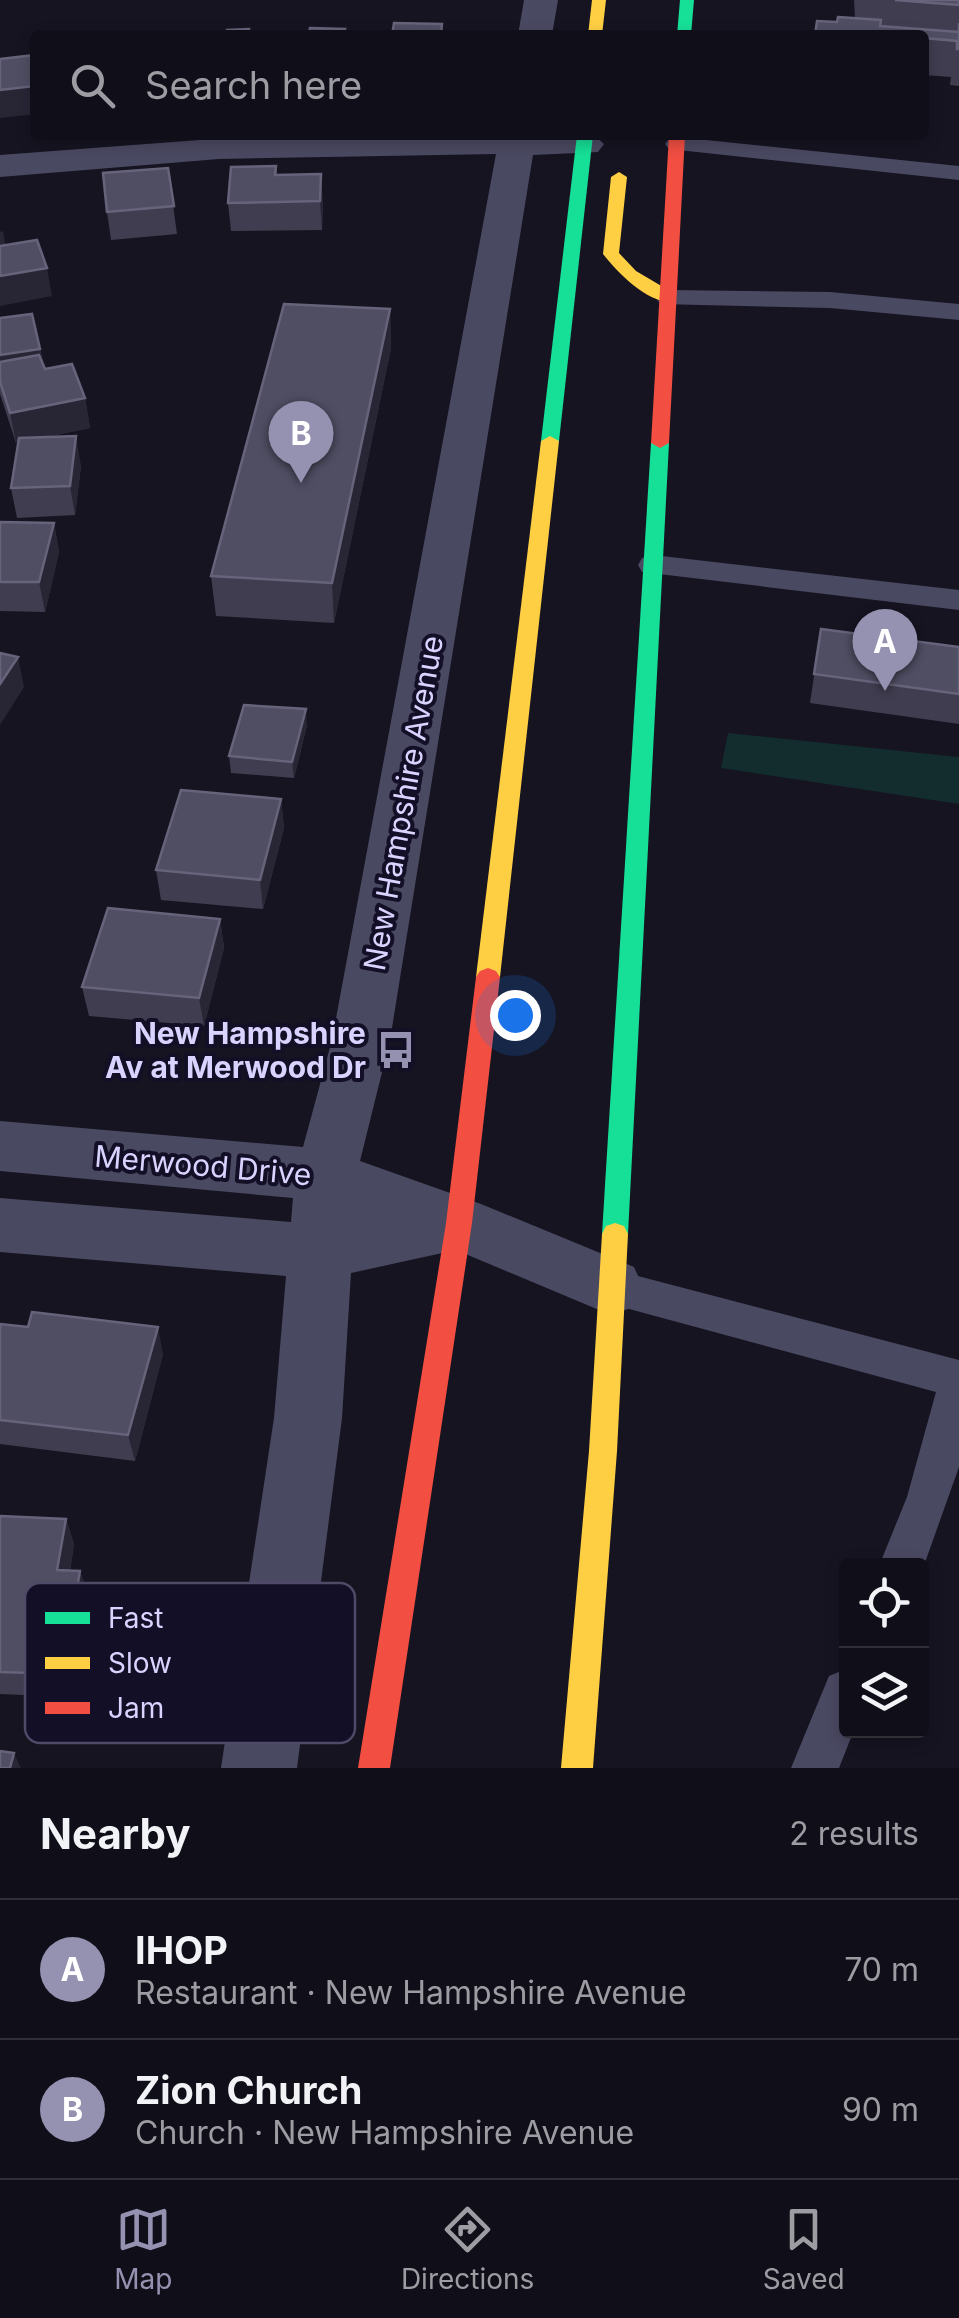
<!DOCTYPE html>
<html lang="en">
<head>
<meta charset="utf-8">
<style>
  body { margin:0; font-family:Inter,sans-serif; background:#1e1d26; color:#f1f3f6 }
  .controls { position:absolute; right:30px; bottom:30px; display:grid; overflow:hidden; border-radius:10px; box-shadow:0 5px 15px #0003 }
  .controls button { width:90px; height:90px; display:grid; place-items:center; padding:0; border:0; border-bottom:2px solid #302f38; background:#100f19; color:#f1f3f6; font:50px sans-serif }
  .you { position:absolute; left:515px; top:1015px; width:35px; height:35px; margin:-25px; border:8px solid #fff; border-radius:50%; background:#1a73e8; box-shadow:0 0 0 15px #1a73e833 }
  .badge { display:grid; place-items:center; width:65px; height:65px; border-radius:50%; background:#9591b1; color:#fff; font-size:32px; font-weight:700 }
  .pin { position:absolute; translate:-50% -82px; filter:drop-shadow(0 2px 5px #0008) }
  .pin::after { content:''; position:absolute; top:52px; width:35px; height:30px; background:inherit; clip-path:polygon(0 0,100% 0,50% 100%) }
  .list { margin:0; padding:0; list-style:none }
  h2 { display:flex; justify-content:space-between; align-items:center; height:130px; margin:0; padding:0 40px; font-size:42px }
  h2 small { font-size:32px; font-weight:400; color:#9c9ca2 }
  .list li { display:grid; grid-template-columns:65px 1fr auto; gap:30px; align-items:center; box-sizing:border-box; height:140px; padding:0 40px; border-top:2px solid #302f38 }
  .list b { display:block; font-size:38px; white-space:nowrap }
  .list p { margin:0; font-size:32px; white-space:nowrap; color:#9c9ca2 }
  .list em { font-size:32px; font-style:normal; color:#9c9ca2 }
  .icon { flex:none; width:55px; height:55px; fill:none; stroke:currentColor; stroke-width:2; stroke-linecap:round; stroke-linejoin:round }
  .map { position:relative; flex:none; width:959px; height:1768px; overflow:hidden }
  .search { position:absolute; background:#100f19; box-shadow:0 5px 15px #0003; left:30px; right:30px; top:30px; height:110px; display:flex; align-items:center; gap:25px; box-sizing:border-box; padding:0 35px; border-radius:10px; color:#9c9ca2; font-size:38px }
  .sheet { height:410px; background:#100f19 }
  nav { display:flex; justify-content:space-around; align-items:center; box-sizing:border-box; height:140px; border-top:2px solid #302f38; background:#100f19; font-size:28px; color:#9c9ca2 }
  nav a { display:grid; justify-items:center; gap:5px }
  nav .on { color:#9591b1 }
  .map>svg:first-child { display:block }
  .green { fill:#132c2d }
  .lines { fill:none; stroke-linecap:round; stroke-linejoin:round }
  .lane { fill:#4a4962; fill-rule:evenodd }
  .street { fill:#4a4962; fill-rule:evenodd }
  .fast { fill:#16e098; fill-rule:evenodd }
  .slow { fill:#ffcf43; fill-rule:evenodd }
  .jam { fill:#f24e42; fill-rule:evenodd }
  .wall { fill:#403d50 }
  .shaded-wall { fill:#282635 }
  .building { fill:#504e63; stroke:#66637b; stroke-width:2.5 }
  .labels { text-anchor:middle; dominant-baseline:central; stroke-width:8; stroke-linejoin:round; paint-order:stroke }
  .street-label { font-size:30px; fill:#d9d4ff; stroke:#130f26 }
  .poi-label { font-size:30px; font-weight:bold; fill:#d9d4ff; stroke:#130f26; text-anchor:end }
  .key { fill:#130f26; stroke:#4e4a67; stroke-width:2.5 }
  .key-label { font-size:28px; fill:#d9d4ff }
</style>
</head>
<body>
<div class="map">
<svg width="959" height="1768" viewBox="0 0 959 1768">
  <rect width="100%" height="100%" fill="#161421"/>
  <path class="green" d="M728,733L959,757V804L721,768Z"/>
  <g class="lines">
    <g class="lane">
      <path d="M677,137L959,166V180L669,149L665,144L669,139Z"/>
      <path d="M669,290L830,292L959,304V320L830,308L660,304L656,298Z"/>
      <path d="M653,555L959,590V610L642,572L638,565L642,558Z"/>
      <path d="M611,1269L959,1360V1467L922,1571V1566H879L907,1497L936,1392L596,1300L590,1287L596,1274Z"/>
      <path d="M846,1669V1730H854L839,1768H791L829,1676Z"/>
    </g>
    <g class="street">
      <path d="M524,0H558L552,35H518Z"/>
      <path d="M266,135H594L604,144L598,152L533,155L390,1040L360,1161L481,1204L634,1267L643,1287L634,1307L611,1315L456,1250L351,1273L342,1418L297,1768H221L274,1418L286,1276L0,1252V1198L291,1222L293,1198L0,1171V1121L303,1147L332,1040L496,154L219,159L0,177V155Z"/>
    </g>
    <g class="fast">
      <path d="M680,0H694L691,35H677Z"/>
      <path d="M577,135H593L559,441L550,446L541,441Z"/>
      <path d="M660,438L669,443L628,1234L624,1242L615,1245L606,1242L602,1234L651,443Z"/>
    </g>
    <g class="slow">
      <path d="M592,0H606L602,35H588Z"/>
      <path d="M619,172L627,177L619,253L636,271L675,294V302C649,305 618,273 603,254L611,177Z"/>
      <path d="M550,436L559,441L500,977L496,983H480L476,977L541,441Z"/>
      <path d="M615,1223L624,1226L628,1234L617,1451L593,1768H561L589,1451L602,1234L606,1226Z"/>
    </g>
    <g class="jam">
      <path d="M669,135H685L669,443L660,448L651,443Z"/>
      <path d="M488,968L496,971L500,977L472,1223L390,1768H358L446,1223L476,977L480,971Z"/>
    </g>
  </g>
  <g class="wall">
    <path d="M854,0H959V86L950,85L951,77L924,75V35L837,22L855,18Z"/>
    <path d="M276,166L277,175L323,202L322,230L231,231L228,203Z"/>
    <path d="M168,168L177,234L111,240L107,212Z"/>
    <path d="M390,309L391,348L334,623L216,616L211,576Z"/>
    <path d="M0,318L40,349L45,369L85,398L90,428L41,438L81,466L75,515L17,518L11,488L18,442L16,443L0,394Z"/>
    <path d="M0,522L54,523L59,552L45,612L0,611Z"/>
    <path d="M821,629L959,647V724L810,703Z"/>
    <path d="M307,725L294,778L231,773L229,756Z"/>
    <path d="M281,799L284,828L263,909L161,900L156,870Z"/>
    <path d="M220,919L224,948L204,1026L89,1016L82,987Z"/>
    <path d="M0,1324L163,1354L135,1461L0,1444Z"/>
    <path d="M0,1516L66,1519L74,1544L70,1571H80L88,1595L70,1697L0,1694Z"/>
  </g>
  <g class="shaded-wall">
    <path d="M35,86V114L0,118V90Z"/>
    <path d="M321,174L323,202L322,230L320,201Z"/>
    <path d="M3,231L6,247L0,248V232Z"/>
    <path d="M47,268L52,296L0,306V276Z"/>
    <path d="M390,309L391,348L334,623L332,583Z"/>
    <path d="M40,349L43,365L0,371V355Z"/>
    <path d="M85,398L90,428L16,443L10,413Z"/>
    <path d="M76,436L81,466L75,515L70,486Z"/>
    <path d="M54,523L59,552L45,612L39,582Z"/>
    <path d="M18,657L24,687L0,725V684Z"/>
    <path d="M306,709L307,725L294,778L292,762Z"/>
    <path d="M281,799L284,828L263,909L260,880Z"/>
    <path d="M220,919L224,948L204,1026L199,998Z"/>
    <path d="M158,1327L163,1354L135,1461L128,1435Z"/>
    <path d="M66,1519L74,1544L66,1594L57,1570Z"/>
    <path d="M80,1571L88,1595L70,1697L62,1674Z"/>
    <path d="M14,1753L21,1768H10Z"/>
  </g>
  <g class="building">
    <path d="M895,0H959V5Z"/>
    <path d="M838,17L881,20L880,26L959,32V23V49H957V41L924,38V35H815L817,21L837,22Z"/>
    <path d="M394,23L442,24L441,35H392Z"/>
    <path d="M310,28L345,29L343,35H308Z"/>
    <path d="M249,29V35H227V30Z"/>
    <path d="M35,55V86L0,90V59Z"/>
    <path d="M276,166L275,175L321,174L320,201L228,203L231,167Z"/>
    <path d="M168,168L174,206L107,212L103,173Z"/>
    <path d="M37,240L47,268L0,276V246Z"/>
    <path d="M284,304L390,309L332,583L211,576Z"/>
    <path d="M32,314L40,349L0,355V318Z"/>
    <path d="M39,355L45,369L72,364L85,398L10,413L0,382V362Z"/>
    <path d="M76,436L70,486L11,488L19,438Z"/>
    <path d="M0,522L54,523L39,582H0Z"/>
    <path d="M821,629L959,647V694L814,674Z"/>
    <path d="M0,653L18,657L0,684Z"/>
    <path d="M244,705L306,709L292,762L229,756Z"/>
    <path d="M181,790L281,799L260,880L156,870Z"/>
    <path d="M108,908L220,919L199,998L82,987Z"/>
    <path d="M32,1312L158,1327L128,1435L0,1420V1324L28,1327Z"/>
    <path d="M0,1516L66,1519L57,1570L80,1571L62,1674L0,1672Z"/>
    <path d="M0,1751L14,1753L10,1768H0Z"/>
  </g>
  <defs>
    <g id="bus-bare" transform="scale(3)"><path d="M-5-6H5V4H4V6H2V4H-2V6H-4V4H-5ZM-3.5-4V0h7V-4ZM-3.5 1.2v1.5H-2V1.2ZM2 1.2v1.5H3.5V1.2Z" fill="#9591b1" stroke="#130f26" stroke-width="2.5" paint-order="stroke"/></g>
  </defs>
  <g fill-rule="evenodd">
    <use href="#bus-bare" x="396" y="1050"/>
  </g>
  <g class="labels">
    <g class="street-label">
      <text transform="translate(403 803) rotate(-80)">New Hampshire Avenue</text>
      <text transform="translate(203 1165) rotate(5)">Merwood Drive</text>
    </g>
    <g class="poi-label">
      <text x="366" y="1033">New Hampshire<tspan x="366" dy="34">Av at Merwood Dr</tspan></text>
    </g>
  </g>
  <rect x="25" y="1583" width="330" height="160" rx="15" class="key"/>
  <rect x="45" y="1612" width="45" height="12" fill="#16e098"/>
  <rect x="45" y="1657" width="45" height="12" fill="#ffcf43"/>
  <rect x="45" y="1702" width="45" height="12" fill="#f24e42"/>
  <g class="key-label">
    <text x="108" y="1628">Fast</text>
    <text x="108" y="1673">Slow</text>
    <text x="108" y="1718">Jam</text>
  </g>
</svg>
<div class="controls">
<button><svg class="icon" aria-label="locate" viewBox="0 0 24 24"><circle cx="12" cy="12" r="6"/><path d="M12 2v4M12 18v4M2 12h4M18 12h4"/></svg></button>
<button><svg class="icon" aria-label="layers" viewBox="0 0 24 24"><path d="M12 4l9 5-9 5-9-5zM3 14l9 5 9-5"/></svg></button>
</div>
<div class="you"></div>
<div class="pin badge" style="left:885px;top:691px">A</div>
<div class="pin badge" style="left:301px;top:483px">B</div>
<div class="search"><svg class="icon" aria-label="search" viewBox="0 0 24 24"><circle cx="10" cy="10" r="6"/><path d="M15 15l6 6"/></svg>Search here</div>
</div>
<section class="sheet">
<h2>Nearby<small>2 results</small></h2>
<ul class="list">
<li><span class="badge">A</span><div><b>IHOP</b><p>Restaurant · New Hampshire Avenue</p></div><em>70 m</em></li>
<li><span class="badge">B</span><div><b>Zion Church</b><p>Church · New Hampshire Avenue</p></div><em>90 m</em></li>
</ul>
</section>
<nav>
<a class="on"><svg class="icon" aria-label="map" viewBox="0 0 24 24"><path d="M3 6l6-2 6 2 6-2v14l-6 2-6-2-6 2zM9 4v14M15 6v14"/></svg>Map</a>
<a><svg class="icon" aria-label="directions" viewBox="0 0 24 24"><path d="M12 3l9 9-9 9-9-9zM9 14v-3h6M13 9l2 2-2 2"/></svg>Directions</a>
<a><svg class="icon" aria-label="saved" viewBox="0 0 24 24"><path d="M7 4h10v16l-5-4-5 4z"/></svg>Saved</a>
</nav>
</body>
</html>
